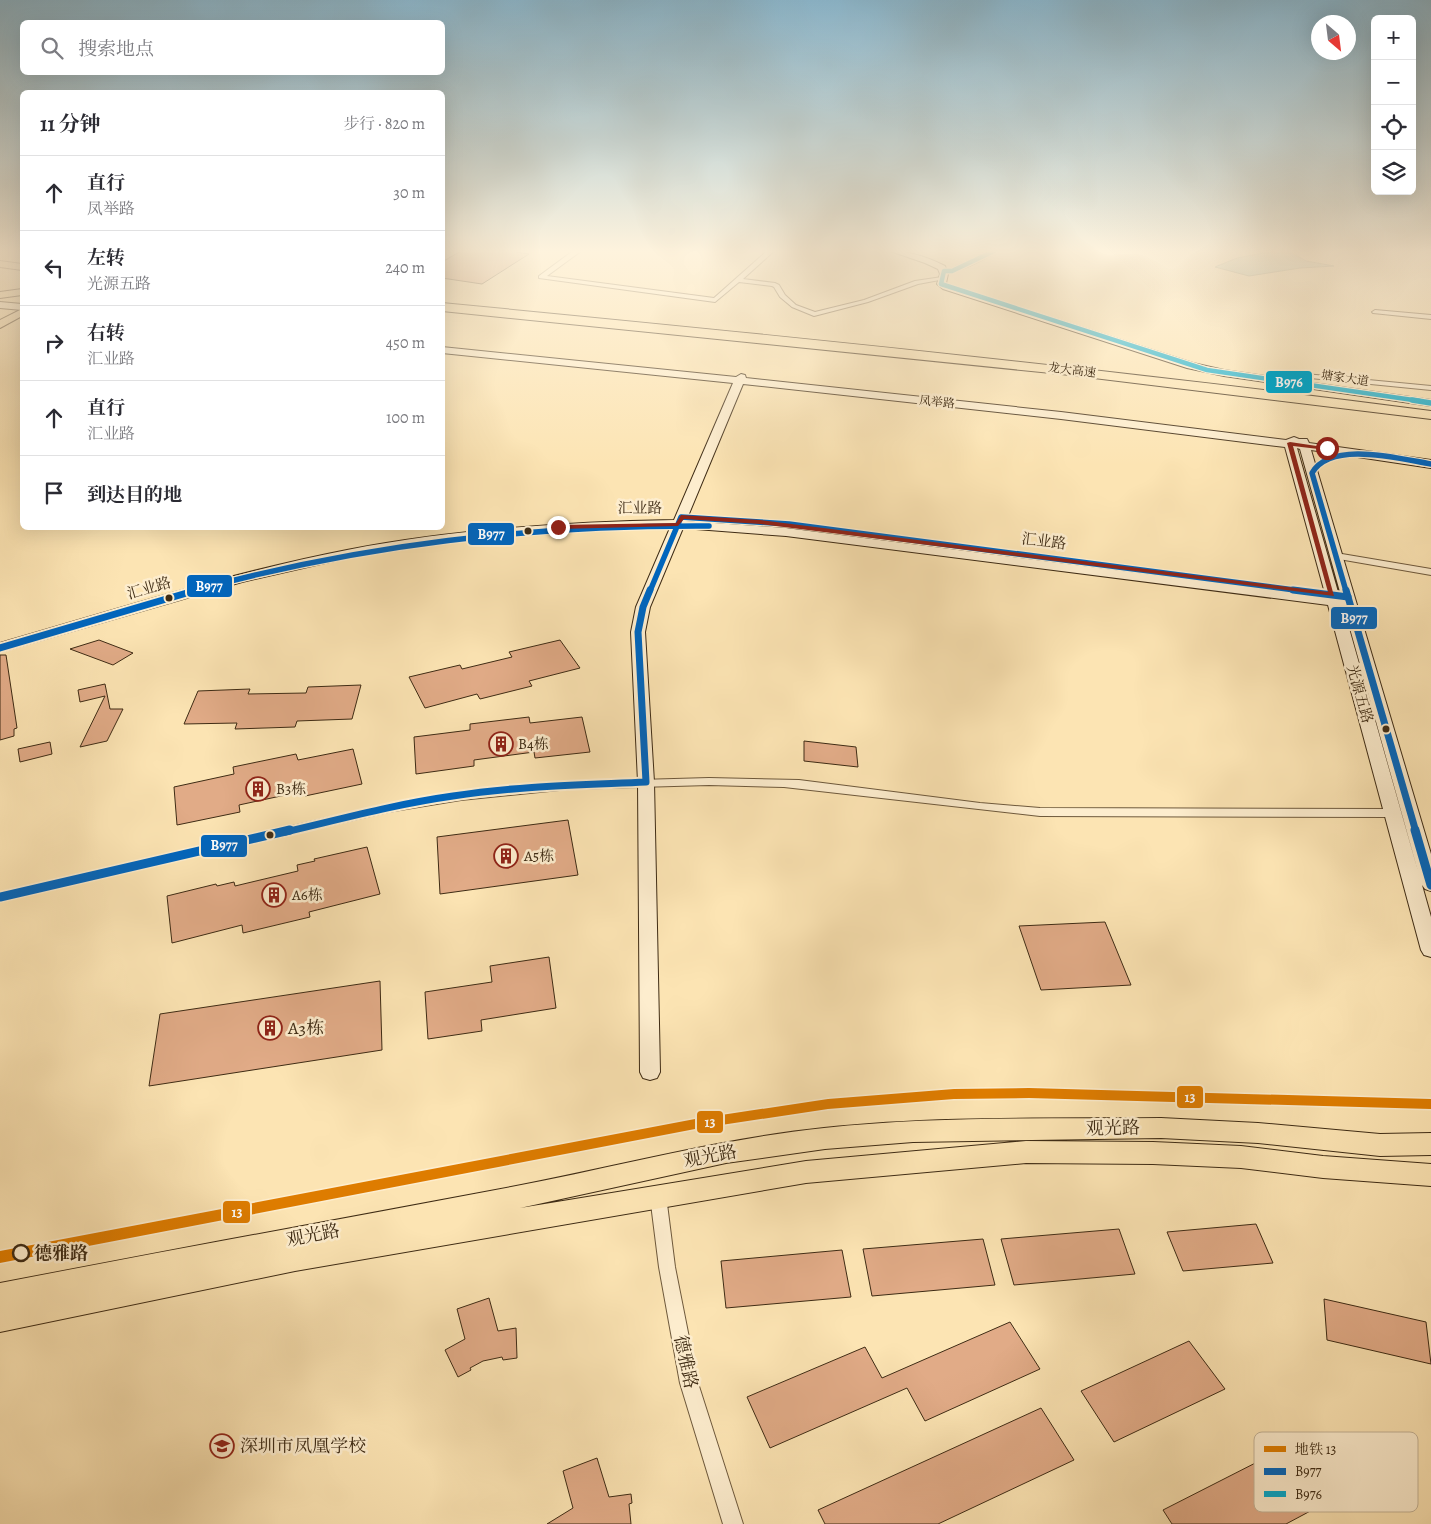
<!DOCTYPE html>
<html lang="zh">
<head>
<meta charset="utf-8">
<style>
  body { margin:0; font-family:Alegreya,"Noto Serif SC",serif; background:#f2f2f3; color:#2b2b33 }
  .controls { position:absolute; right:15px; top:15px; display:grid; overflow:hidden; border-radius:8px; box-shadow:0 5px 20px #0002 }
  .controls button { width:45px; height:45px; display:grid; place-items:center; padding:0; border:0; border-bottom:1px solid #e1e1e2; background:#fff; color:#2b2b33; font:25px sans-serif }
  .compass { position:absolute; left:1311px; top:15px; width:45px; height:45px; border-radius:50%; background:#fff; box-shadow:0 5px 20px #0002; rotate:152deg }
  .stop { position:absolute; width:15px; height:15px; margin:-11px; border:4px solid #8f2418; border-radius:50%; background:#fff }
  .stop.end { background:#8f2418; border-color:#fff; box-shadow:0 1px 5px #0008 }
  .list { margin:0; padding:0; list-style:none }
  h2 { display:flex; justify-content:space-between; align-items:center; height:65px; margin:0; padding:0 20px; font-size:21px }
  h2 small { font-size:16px; font-weight:400; color:#7c7c81 }
  .list li { display:grid; grid-template-columns:32px 1fr auto; gap:15px; align-items:center; box-sizing:border-box; height:75px; padding:0 20px; border-top:1px solid #e1e1e2 }
  .list b { display:block; font-size:19px; white-space:nowrap }
  .list p { margin:0; font-size:16px; white-space:nowrap; color:#7c7c81 }
  .list em { font-size:16px; font-style:normal; color:#7c7c81 }
  .icon { flex:none; width:28px; height:28px; fill:none; stroke:currentColor; stroke-width:2; stroke-linecap:round; stroke-linejoin:round }
  .map { position:relative; flex:none; width:1431px; height:1524px; overflow:hidden }
  .search { position:absolute; background:#fff; box-shadow:0 5px 20px #0002; left:20px; top:20px; width:425px; height:55px; display:flex; align-items:center; gap:12px; box-sizing:border-box; padding:0 18px; border-radius:8px; color:#7c7c81; font-size:19px }
  .panel { position:absolute; background:#fff; box-shadow:0 5px 20px #0002; left:20px; top:90px; width:425px; height:440px; border-radius:8px }
  .map>svg:first-child { display:block }
  .water { fill:#9fbfaa; stroke:#78846e }
  .building { fill:#e1ab87; stroke:#3e2b14 }
  .lines { fill:none; stroke-linecap:round; stroke-linejoin:round }
  .street-casing { stroke:#6e593c; stroke-width:2 }
  .secondary-casing { stroke:#3e2b14; stroke-width:2 }
  .primary-casing { stroke:#3e2b14; stroke-width:2 }
  .highway-casing { stroke:#3e2b14; stroke-width:2 }
  .street { fill:#fdedce; fill-rule:evenodd }
  .secondary { fill:#fdedce; fill-rule:evenodd }
  .primary { fill:#fce4b3; fill-rule:evenodd }
  .highway { fill:#fce4b3; fill-rule:evenodd }
  .bus-1-far2-casing { stroke:#fdedce; stroke-width:8 }
  .bus-1-far1-casing { stroke:#fdedce; stroke-width:11 }
  .bus-1-casing { stroke:#fdedce; stroke-width:12 }
  .bus-2-far1-casing { stroke:#fdedce; stroke-width:7 }
  .bus-2-casing { stroke:#fdedce; stroke-width:8 }
  .bus-1-far2 { stroke:#0065bd; stroke-width:5.5 }
  .bus-1-far1 { stroke:#0065bd; stroke-width:7 }
  .bus-1 { stroke:#0065bd; stroke-width:9 }
  .bus-2-far1 { stroke:#00a9ce; stroke-width:4.5 }
  .bus-2 { stroke:#00a9ce; stroke-width:5.5 }
  .metro-1-casing { stroke:#fdedce; stroke-width:3 }
  .metro-1 { fill:#de7c00; fill-rule:evenodd }
  .route { fill:#8f2418 }
  .bus-dot { fill:#3e2b14; stroke:#fdedce; stroke-width:2 }
  .stop-dot { fill:#fdedce; stroke:#3e2b14; stroke-width:2.5 }
  .labels { text-anchor:middle; dominant-baseline:central; stroke-width:5; stroke-linejoin:round; paint-order:stroke }
  .far-street-label { font-size:12px; fill:#3e2b14; stroke:#fdedce }
  .street-label { font-size:15px; fill:#3e2b14; stroke:#fdedce }
  .poi-label { font-size:15px; fill:#3e2b14; stroke:#fdedce; text-anchor:start }
  .near-poi-label { font-size:18px; fill:#3e2b14; stroke:#fdedce; text-anchor:start }
  .near-street-label { font-size:18px; fill:#3e2b14; stroke:#fdedce }
  .near-stop-label { font-size:18px; font-weight:bold; fill:#3e2b14; stroke:#fdedce; text-anchor:start }
  .key { fill:#fdedce; stroke:#c4b396; stroke-width:1 }
  .key-label { font-size:14px; fill:#3e2b14 }
  .line-badge { stroke:#fdedce; stroke-width:2 }
  .badge-label { font-size:14px; text-anchor:middle; font-weight:bold; fill:#fff }
</style>
</head>
<body>
<div class="map">
<svg width="1431" height="1524" viewBox="0 0 1431 1524">
  <rect width="100%" height="100%" fill="#fce4b3"/>
  <filter id="stains"><feTurbulence type="fractalNoise" baseFrequency=".004" numOctaves="4"/><feColorMatrix values="0 0 0 0 .2 0 0 0 0 .09 0 0 0 0 .02 0 0 0 .5 -.17"/></filter>
  <radialGradient id="worn" r=".72"><stop offset=".6" stop-color="#630" stop-opacity="0"/><stop offset="1" stop-color="#630" stop-opacity=".3"/></radialGradient>
  <path class="water" d="M1273,251H1289L1306,261L1334,266L1300,268L1249,276L1215,267L1237,258Z"/>
  <g class="building">
    <path d="M461,251H509L529,254L482,284L442,278V262Z"/>
    <path d="M99,640L133,653L113,665L70,649Z"/>
    <path d="M560,640L580,668L529,681L532,686L480,699L477,694L425,708L409,677L460,665L462,669L512,657L509,652Z"/>
    <path d="M0,655H6L17,728L14,729V736L0,740Z"/>
    <path d="M105,684L110,709H123L107,741L80,747L105,696L80,702L78,690Z"/>
    <path d="M361,685L352,719L297,721L295,727L235,729L237,723L184,724L198,691L250,689L248,694L306,693L308,687Z"/>
    <path d="M529,717L530,723L582,717L590,752L535,758L534,752L474,760V766L416,774L414,737L470,730V724Z"/>
    <path d="M804,741L856,747L858,767L804,761Z"/>
    <path d="M50,742L52,754L20,762L18,749Z"/>
    <path d="M353,749L362,784L305,796L304,791L239,805L240,812L177,825L174,787L234,774L233,767L296,754L298,760Z"/>
    <path d="M568,820L578,875L440,894L437,837Z"/>
    <path d="M367,847L380,894L309,912L310,917L243,933L242,925L172,943L167,896L216,884L217,886L234,882L235,886L298,871L297,865L315,861L314,859Z"/>
    <path d="M1105,922L1131,985L1041,990L1019,926Z"/>
    <path d="M549,957L556,1008L481,1020L482,1031L428,1039L425,992L492,982L490,966Z"/>
    <path d="M380,981L382,1050L149,1086L160,1014Z"/>
    <path d="M1256,1224L1273,1263L1183,1271L1167,1232Z"/>
    <path d="M1119,1229L1135,1274L1014,1285L1001,1239Z"/>
    <path d="M983,1239L995,1285L872,1296L863,1249Z"/>
    <path d="M842,1250L851,1297L726,1308L721,1261Z"/>
    <path d="M489,1298L498,1331L516,1328L517,1358L503,1360L502,1357L483,1361L470,1368L471,1370L458,1377L445,1350L465,1339L457,1309Z"/>
    <path d="M1324,1299L1426,1322L1431,1364L1327,1340Z"/>
    <path d="M1010,1322L1040,1369L925,1421L907,1388L770,1448L747,1397L865,1347L882,1378Z"/>
    <path d="M1189,1341L1225,1389L1114,1442L1081,1391Z"/>
    <path d="M1041,1408L1074,1460L938,1524H825L818,1510Z"/>
    <path d="M1275,1453L1316,1508L1286,1524H1172L1163,1510Z"/>
    <path d="M597,1458L609,1497L631,1494L632,1503L629,1504L631,1524H547L573,1508L563,1471Z"/>
  </g>
  <g class="lines">
    <g class="street-casing">
      <g id="street">
        <path d="M573,251H581L547,276L714,298L767,251H774L743,279L775,283L779,285L785,295L796,305L815,312L864,300L915,281L942,277L945,279L918,284L868,302L814,316L792,307L780,297L774,287L772,286L739,282L715,302L539,278V276Z"/>
        <path d="M989,251H998C986,258 952,277 941,271L951,269Z"/>
        <path d="M1375,310L1431,315V319L1373,313L1372,312Z"/>
        <path d="M1274,371L1431,386V390L1280,375L1279,380H1276L1272,378Z"/>
        <path d="M1336,553L1431,569V575L1333,558L1331,556Z"/>
        <path d="M709,778L799,780L980,803L1040,808L1393,809L1399,813L1393,817L1040,816L784,787L709,785L569,789L461,800L388,812L0,901V893L388,804L425,798L497,788L569,782Z"/>
        <path d="M658,1189L664,1191L666,1196L675,1267L698,1383L743,1524H723L680,1383L659,1267L650,1196L652,1191Z"/>
      </g>
    </g>
    <g class="secondary-casing">
      <g id="secondary">
        <path d="M890,251C910,251 927,257 945,266L948,274L946,283L949,285L1193,363L1224,370L1431,400V406L1224,376L1187,368L943,289L937,284L940,274L938,269L925,263Z"/>
        <path d="M0,302L22,304V310L0,308Z"/>
        <path d="M442,347L736,377L741,374L745,375L746,378L1061,412L1286,440L1294,437L1299,439H1307L1309,443L1431,460V468L1311,450L1431,854V891L1425,889L1422,885L1431,917V957L1424,955L1421,950L1328,605L786,536L683,528L650,607L645,632L654,782L660,1072L657,1078L650,1080L643,1078L640,1072L638,782L631,632L636,607L670,528L594,529L478,537L347,558L242,582L0,652V643C115,610 229,573 347,550C455,529 564,522 674,520L733,383L442,353ZM743,384L1061,419L1285,447L1326,597L786,528L686,521ZM1297,448L1300,449L1342,599H1340ZM1343,607H1344L1419,875Z"/>
      </g>
    </g>
    <g class="primary-casing">
      <g id="primary">
        <path d="M22,289V295L0,298V292Z"/>
        <path d="M22,309V316L0,328V320Z"/>
        <path d="M1161,1118L1258,1123L1380,1134L1431,1133V1155L1380,1156L1258,1143L1161,1138L913,1142L825,1149L726,1163L520,1208L806,1161L1026,1141L1153,1142L1241,1146L1323,1156L1431,1164V1186L1323,1178L1241,1168L1153,1164L1026,1163L806,1183L295,1271L0,1332V1283C170,1250 341,1219 511,1187C616,1167 718,1139 824,1128C935,1116 1050,1119 1161,1118Z"/>
      </g>
    </g>
    <g class="highway-casing">
      <g id="highway">
        <path d="M0,261L22,264V270L0,267Z"/>
        <path d="M442,303C773,335 1102,368 1431,411V419L1061,374L442,311Z"/>
      </g>
    </g>
    <use href="#street" class="street"/>
    <use href="#secondary" class="secondary"/>
    <use href="#primary" class="primary"/>
    <use href="#highway" class="highway"/>
    <g class="bus-1-far2-casing">
      <g id="bus-1-far2">
        <path d="M192,591C365,544 530,525 709,526"/>
        <path d="M650,591L681,517L789,524L1302,591"/>
        <path d="M1346,591L1312,473C1331,440 1400,459 1431,464"/>
      </g>
    </g>
    <g class="bus-1-far1-casing">
      <g id="bus-1-far1">
        <path d="M1293,590L1348,597"/>
        <path d="M1346,590L1416,832"/>
        <path d="M0,648L197,590"/>
        <path d="M285,832C341,819 396,804 453,796C517,786 581,785 646,782L638,632L643,607L650,590"/>
      </g>
    </g>
    <g class="bus-1-casing">
      <g id="bus-1">
        <path d="M1415,830L1431,885"/>
        <path d="M0,897L290,830"/>
      </g>
    </g>
    <g class="bus-2-far1-casing">
      <path id="bus-2-far1" d="M994,251L952,271H944L941,284L1207,370L1420,401"/>
    </g>
    <g class="bus-2-casing">
      <path id="bus-2" d="M1412,400L1431,403"/>
    </g>
    <use href="#bus-1-far2" class="bus-1-far2"/>
    <use href="#bus-1-far1" class="bus-1-far1"/>
    <use href="#bus-1" class="bus-1"/>
    <use href="#bus-2-far1" class="bus-2-far1"/>
    <use href="#bus-2" class="bus-2"/>
    <g class="metro-1-casing">
      <path id="metro-1" d="M1029,1088L1431,1099V1109L1029,1098L954,1099L828,1109L695,1129L0,1263V1251L695,1119L828,1099L954,1089Z"/>
    </g>
    <use href="#metro-1" class="metro-1"/>
  </g>
  <linearGradient id="sky" x2="0" y2="1"><stop stop-color="#8bb8cf"/><stop offset="0.54" stop-color="#fef3dd"/><stop offset="1" stop-color="#fef3dd" stop-opacity="0"/></linearGradient>
  <rect width="1431" height="465" fill="url(#sky)"/>
  <path class="route" d="M1290,442L1330,448L1327,450L1293,446L1334,596L760,524L684,519L678,526L558,529L555,527L558,525L676,523L681,515L760,520L1328,592L1287,443Z"/>
  <defs>
    <g id="building-ring" transform="scale(1.25)"><circle r="9.5" fill="#fdedce" stroke="#8f2418" stroke-width="1.5"/><path d="M-4-6H4V6H1V3H-1V6H-4ZM-2.5-4.3h1.7v1.8h-1.7ZM.8-4.3h1.7v1.8H.8ZM-2.5-1h1.7V.8h-1.7ZM.8-1h1.7V.8H.8Z" fill="#8f2418"/></g>
    <g id="school-ring" transform="scale(1.25)"><circle r="9.5" fill="#fdedce" stroke="#8f2418" stroke-width="1.5"/><path d="M0-5L7-2L0 1L-7-2ZM-4 1L0 2.5L4 1V4Q0 6-4 4Z" fill="#8f2418"/></g>
  </defs>
  <g fill-rule="evenodd">
    <use href="#building-ring" x="501" y="744"/>
    <use href="#building-ring" x="258" y="789"/>
    <use href="#building-ring" x="506" y="856"/>
    <use href="#building-ring" x="274" y="895"/>
    <use href="#building-ring" x="270" y="1028"/>
    <use href="#school-ring" x="222" y="1446"/>
  </g>
  <g class="bus-dot">
    <circle cx="528" cy="531" r="4.5"/>
    <circle cx="169" cy="598" r="4.5"/>
    <circle cx="1386" cy="729" r="4.5"/>
    <circle cx="270" cy="835" r="4.5"/>
  </g>
  <circle class="stop-dot" cx="21" cy="1253" r="8"/>
  <g class="labels">
    <g class="far-street-label">
      <text transform="translate(1072 370) rotate(7)">龙大高速</text>
      <text transform="translate(1345 378) rotate(8)">塘家大道</text>
      <text transform="translate(937 402) rotate(6)">凤举路</text>
    </g>
    <g class="street-label">
      <text x="640" y="508">汇业路</text>
      <text transform="translate(1044 541) rotate(7)">汇业路</text>
      <text transform="translate(149 588) rotate(-16)">汇业路</text>
      <text transform="translate(1360 694) rotate(74)">光源五路</text>
    </g>
    <g class="poi-label">
      <text x="518" y="744">B4栋</text>
      <text x="276" y="789">B3栋</text>
      <text x="524" y="856">A5栋</text>
      <text x="292" y="895">A6栋</text>
    </g>
    <g class="near-poi-label">
      <text x="288" y="1028">A3栋</text>
      <text x="240" y="1446">深圳市凤凰学校</text>
    </g>
    <g class="near-street-label">
      <text transform="translate(1113 1128) rotate(-1)">观光路</text>
      <text transform="translate(710 1156) rotate(-11)">观光路</text>
      <text transform="translate(313 1235) rotate(-11)">观光路</text>
      <text transform="translate(686 1362) rotate(78)">德雅路</text>
    </g>
    <g class="near-stop-label">
      <text x="34" y="1253">德雅路</text>
    </g>
  </g>
  <rect x="1254" y="1432" width="164" height="80" rx="8" class="key"/>
  <rect x="1264" y="1446" width="22" height="6" fill="#de7c00"/>
  <rect x="1264" y="1468" width="22" height="7" fill="#0065bd"/>
  <rect x="1264" y="1491" width="22" height="6" fill="#00a9ce"/>
  <g class="key-label">
    <text x="1295" y="1454">地铁 13</text>
    <text x="1295" y="1476">B977</text>
    <text x="1295" y="1499">B976</text>
  </g>
  <g class="line-badge">
    <rect x="1265" y="370" width="48" height="24" rx="5" fill="#00a9ce"/>
    <rect x="467" y="522" width="48" height="24" rx="5" fill="#0065bd"/>
    <rect x="186" y="574" width="47" height="24" rx="5" fill="#0065bd"/>
    <rect x="1330" y="606" width="48" height="24" rx="5" fill="#0065bd"/>
    <rect x="200" y="834" width="48" height="24" rx="5" fill="#0065bd"/>
    <rect x="1176" y="1085" width="28" height="24" rx="5" fill="#de7c00"/>
    <rect x="696" y="1110" width="28" height="24" rx="5" fill="#de7c00"/>
    <rect x="222" y="1200" width="29" height="24" rx="5" fill="#de7c00"/>
  </g>
  <g class="badge-label">
    <text x="1289" y="387">B976</text>
    <text x="491" y="539">B977</text>
    <text x="209" y="591">B977</text>
    <text x="1354" y="623">B977</text>
    <text x="224" y="850">B977</text>
    <text x="1190" y="1102">13</text>
    <text x="710" y="1127">13</text>
    <text x="237" y="1217">13</text>
  </g>
  <rect width="100%" height="100%" filter="url(#stains)"/>
  <rect width="100%" height="100%" fill="url(#worn)"/>
</svg>
<div class="controls">
<button>+</button>
<button>−</button>
<button><svg class="icon" aria-label="locate" viewBox="0 0 24 24"><circle cx="12" cy="12" r="6"/><path d="M12 2v4M12 18v4M2 12h4M18 12h4"/></svg></button>
<button><svg class="icon" aria-label="layers" viewBox="0 0 24 24"><path d="M12 4l9 5-9 5-9-5zM3 14l9 5 9-5"/></svg></button>
</div>
<svg class="compass" viewBox="-18 -18 36 36"><path d="M0-13l5 13h-10z" fill="#e53935"/><path d="M0 13l5-13h-10z" fill="#7c7c81"/></svg>
<div class="stop" style="left:1327px;top:448px"></div>
<div class="stop end" style="left:558px;top:527px"></div>
<div class="search"><svg class="icon" aria-label="search" viewBox="0 0 24 24"><circle cx="10" cy="10" r="6"/><path d="M15 15l6 6"/></svg>搜索地点</div>
<section class="panel">
<h2>11 分钟<small>步行 · 820 m</small></h2>
<ul class="list">
<li><svg class="icon" aria-label="ahead" viewBox="0 0 24 24"><path d="M12 20V5M6 11l6-6 6 6"/></svg><div><b>直行</b><p>凤举路</p></div><em>30 m</em></li>
<li><svg class="icon" aria-label="left" viewBox="0 0 24 24"><path d="M17 20v-9H6M10 6l-5 5 5 5"/></svg><div><b>左转</b><p>光源五路</p></div><em>240 m</em></li>
<li><svg class="icon" aria-label="right" viewBox="0 0 24 24"><path d="M7 20v-9h11M14 6l5 5-5 5"/></svg><div><b>右转</b><p>汇业路</p></div><em>450 m</em></li>
<li><svg class="icon" aria-label="ahead" viewBox="0 0 24 24"><path d="M12 20V5M6 11l6-6 6 6"/></svg><div><b>直行</b><p>汇业路</p></div><em>100 m</em></li>
<li><svg class="icon" aria-label="arrive" viewBox="0 0 24 24"><path d="M6 21V4h12l-3 4 3 4H6"/></svg><div><b>到达目的地</b></div></li>
</ul>
</section>
</div>
</body>
</html>
